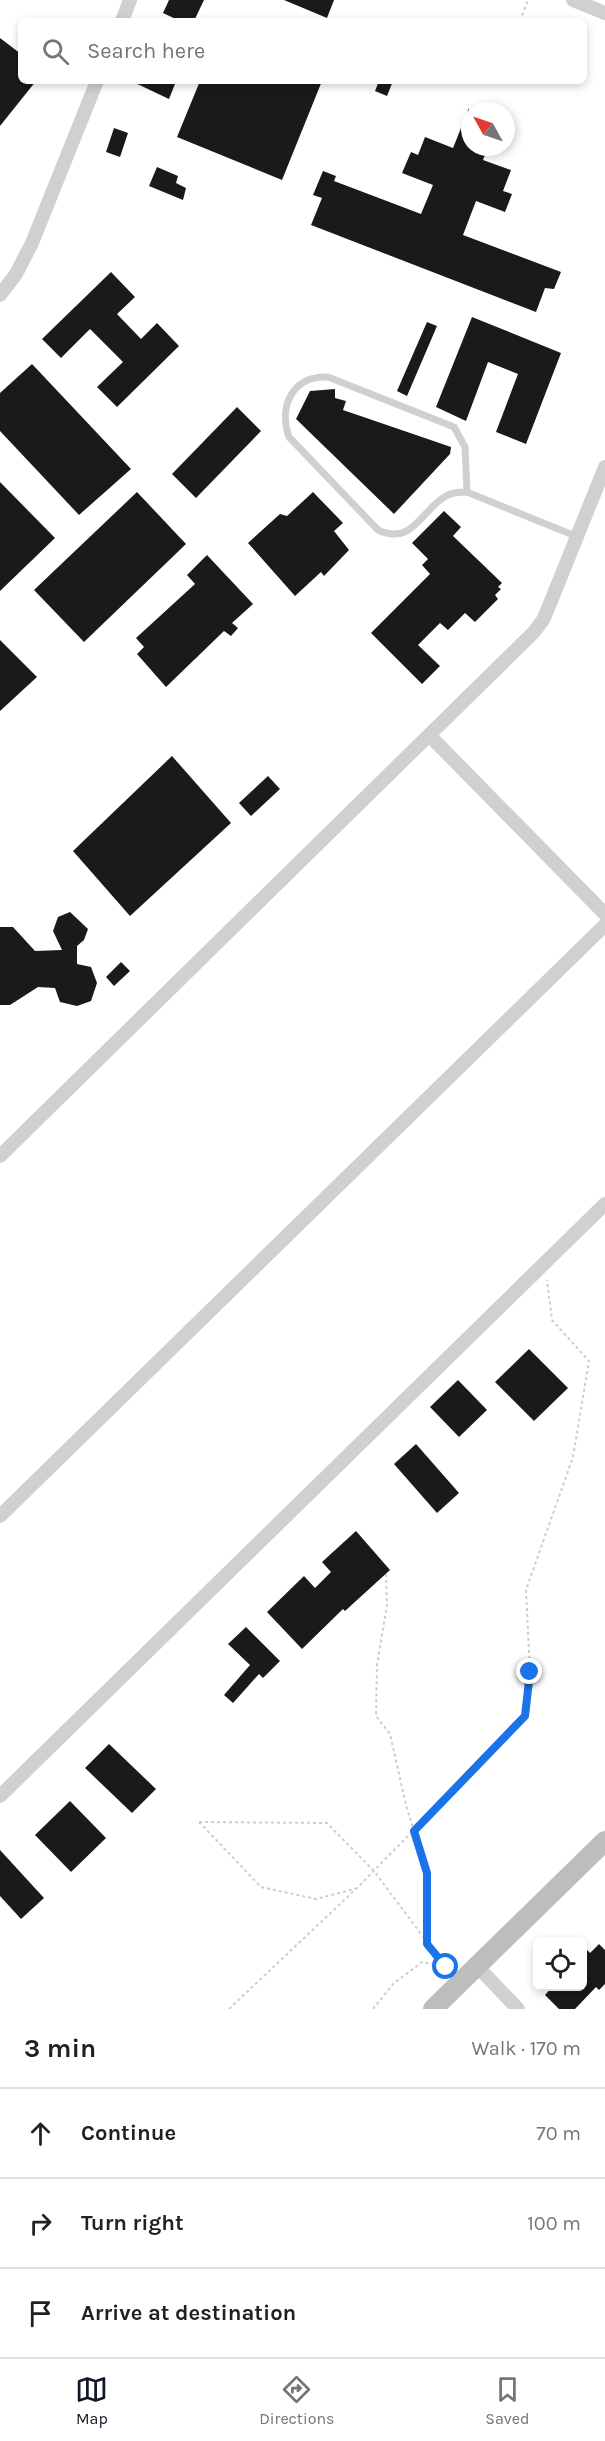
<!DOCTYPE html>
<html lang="en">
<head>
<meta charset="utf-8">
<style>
  body { margin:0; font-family:Karla,sans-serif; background:#f2f2f2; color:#202124 }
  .controls { position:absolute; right:18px; bottom:18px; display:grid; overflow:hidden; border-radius:9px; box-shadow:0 3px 9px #0003 }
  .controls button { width:54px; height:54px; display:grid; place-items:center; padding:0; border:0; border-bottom:2px solid #e0e0e0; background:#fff; color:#202124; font:30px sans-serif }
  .compass { position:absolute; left:461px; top:102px; width:54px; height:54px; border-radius:50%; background:#fff; box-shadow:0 3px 9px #0003; rotate:310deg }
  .stop { position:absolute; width:18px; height:18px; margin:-14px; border:4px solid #1a73e8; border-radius:50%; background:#fff }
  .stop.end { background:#1a73e8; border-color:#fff; box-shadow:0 2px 6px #0008 }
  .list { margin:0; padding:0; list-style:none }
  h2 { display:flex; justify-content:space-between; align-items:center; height:78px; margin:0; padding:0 24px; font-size:26px }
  h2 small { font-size:20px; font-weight:400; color:#757577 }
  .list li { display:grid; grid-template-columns:39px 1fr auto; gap:18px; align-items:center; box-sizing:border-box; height:90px; padding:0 24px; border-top:2px solid #e0e0e0 }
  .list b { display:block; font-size:22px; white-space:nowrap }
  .list em { font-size:20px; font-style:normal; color:#757577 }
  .icon { flex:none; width:33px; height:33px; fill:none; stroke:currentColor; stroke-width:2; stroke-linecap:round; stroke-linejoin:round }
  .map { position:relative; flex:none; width:605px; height:2009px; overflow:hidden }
  .search { position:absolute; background:#fff; box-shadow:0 3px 9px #0003; left:18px; right:18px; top:18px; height:66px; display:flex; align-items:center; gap:15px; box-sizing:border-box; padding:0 21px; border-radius:9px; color:#757577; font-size:22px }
  .sheet { height:348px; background:#fff }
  nav { display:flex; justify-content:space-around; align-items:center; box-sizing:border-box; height:84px; border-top:2px solid #e0e0e0; background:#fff; font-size:16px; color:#757577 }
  nav a { display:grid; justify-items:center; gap:3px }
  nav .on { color:#111827 }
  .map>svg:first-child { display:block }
  .building { fill:#1a1a1a }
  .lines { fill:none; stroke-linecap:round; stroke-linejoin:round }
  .path { stroke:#cdcdcd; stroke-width:2; stroke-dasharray:3 3; stroke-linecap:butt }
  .lane { stroke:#d0d0d0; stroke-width:7 }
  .street { stroke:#d0d0d0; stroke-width:14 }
  .secondary { stroke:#bdbdbd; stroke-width:20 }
  .route { stroke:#1a73e8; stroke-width:8 }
</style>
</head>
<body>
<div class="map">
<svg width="605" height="2009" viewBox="0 0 605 2009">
  <rect width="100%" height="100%" fill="#fff"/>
  <g class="building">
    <path d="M169,0H204L194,21H180L163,13Z"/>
    <path d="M284,0H334L327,18Z"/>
    <path d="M0,38L21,54V81H36L0,126Z"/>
    <path d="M131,81H168L175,84L169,99Z"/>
    <path d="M200,81H322L282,180L177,137Z"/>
    <path d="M379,81H393L387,96L375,91Z"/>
    <path d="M469,108L470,147H488L483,160L511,170L503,191L512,194L505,212L476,201L463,235L561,272L554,289L545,288L536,312L311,225L322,198L313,195L323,171L336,176L334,181L421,214L433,185L402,173L411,152L418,155L425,137L453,148Z"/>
    <path d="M114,128L128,133L120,157L106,152Z"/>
    <path d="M157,167L178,176L176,183L186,188L183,200L149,186Z"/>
    <path d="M111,272L135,297L117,314L141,339L157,323L179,346L117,407L97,387L123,362L90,329L61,358L42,339Z"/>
    <path d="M472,317L561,353L526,444L496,432L518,374L488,362L466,421L436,407Z"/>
    <path d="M427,322L437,326L407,396L397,391Z"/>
    <path d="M32,364L131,469L79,515L0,431V393Z"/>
    <path d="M335,389V398L346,401L343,410L451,447L450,454L394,514L296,419L310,391Z"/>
    <path d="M237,407L261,431L196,498L172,474Z"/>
    <path d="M0,482L55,538L0,591Z"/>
    <path d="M137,492L186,544L84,642L34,590Z"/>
    <path d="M313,492L343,523L334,531L349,550L324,576L321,572L295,596L248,543L280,514L287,516Z"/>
    <path d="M444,511L461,527L453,536L502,583L498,587L501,589L495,595L498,599L475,622L465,613L448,630L440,623L418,645L440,666L422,684L371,633L430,574L422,565L428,559L412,543Z"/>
    <path d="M207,555L253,604L232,623L238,628L231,636L224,631L166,687L137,654L144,647L136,638L195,584L187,575Z"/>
    <path d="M0,640L37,677L0,711Z"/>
    <path d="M172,756L231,823L130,916L73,851Z"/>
    <path d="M268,776L280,789L251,816L239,803Z"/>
    <path d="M70,912L88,929L84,940L77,946V964L91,967L97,983L91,1001L77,1006L60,1002L55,988L38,987L10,1005H0V927H13L35,951L62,950L53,931L58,917Z"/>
    <path d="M121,962L130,971L114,986L106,977Z"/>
    <path d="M529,1349L568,1388L534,1421L495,1382Z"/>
    <path d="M458,1380L487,1410L459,1437L430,1407Z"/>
    <path d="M416,1444L459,1493L437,1513L394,1464Z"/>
    <path d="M356,1531L390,1570L345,1611L343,1609L302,1649L267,1612L304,1576L315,1588L331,1572L322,1562Z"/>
    <path d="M246,1627L280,1661L263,1678L259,1674L233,1703L224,1695L250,1665L228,1644Z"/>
    <path d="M109,1744L156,1789L132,1813L85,1768Z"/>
    <path d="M70,1801L106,1838L71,1872L35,1835Z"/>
    <path d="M0,1850L44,1898L21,1919L0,1896Z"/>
    <path d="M599,1944L605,1950V1984L599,1990L596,1987L575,2009H559L545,1995L553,1986H582V1945L590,1953Z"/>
  </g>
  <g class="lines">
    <g class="path">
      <path d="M520,21L528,0"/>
      <path d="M386,1574L387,1605L377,1665L376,1716L390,1734L406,1805L427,1873V1944"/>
      <path d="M199,1822L327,1823L374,1871L448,1970"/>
      <path d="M199,1822L261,1887L316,1899L358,1888"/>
      <path d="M229,2009L358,1887L525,1716L530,1672L526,1590L573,1457L589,1361L552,1320L547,1280"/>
      <path d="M373,2009L393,1984L422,1962L446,1967"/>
    </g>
    <path class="lane" d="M467,492L465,447L454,427L328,377C293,375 278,406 289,437L378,530C414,547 422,507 448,495C454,492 461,492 467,492L578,537"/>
    <g class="street">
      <path d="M573,0L605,13"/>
      <path d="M122,21L130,0"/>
      <path d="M0,295L16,274L32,243L97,81"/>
      <path d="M430,736L605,914"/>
      <path d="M0,1156L533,633L543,620L549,606L605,467"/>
      <path d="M0,1516L605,925"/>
      <path d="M0,1796L605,1204"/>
      <path d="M477,1966L518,2009"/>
    </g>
    <path class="secondary" d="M433,2009L605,1841"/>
  </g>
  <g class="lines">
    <path class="route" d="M446,1967L427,1944V1873L414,1831L525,1716L530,1672"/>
  </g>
</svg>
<div class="controls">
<button><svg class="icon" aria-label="locate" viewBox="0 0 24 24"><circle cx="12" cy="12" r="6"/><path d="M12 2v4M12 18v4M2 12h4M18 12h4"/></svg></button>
</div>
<svg class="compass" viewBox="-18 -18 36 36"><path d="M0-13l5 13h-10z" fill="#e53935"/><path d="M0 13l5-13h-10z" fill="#757577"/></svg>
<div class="stop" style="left:446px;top:1967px"></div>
<div class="stop end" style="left:530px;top:1672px"></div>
<div class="search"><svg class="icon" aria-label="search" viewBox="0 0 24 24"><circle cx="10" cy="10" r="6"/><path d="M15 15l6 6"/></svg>Search here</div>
</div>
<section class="sheet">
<h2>3 min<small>Walk · 170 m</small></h2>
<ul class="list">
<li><svg class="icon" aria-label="ahead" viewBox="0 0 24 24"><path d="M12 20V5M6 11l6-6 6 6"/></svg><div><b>Continue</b></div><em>70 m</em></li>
<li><svg class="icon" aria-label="right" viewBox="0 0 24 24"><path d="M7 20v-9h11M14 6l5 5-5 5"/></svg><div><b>Turn right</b></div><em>100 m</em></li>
<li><svg class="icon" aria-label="arrive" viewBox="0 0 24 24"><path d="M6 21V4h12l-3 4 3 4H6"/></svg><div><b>Arrive at destination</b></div></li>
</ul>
</section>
<nav>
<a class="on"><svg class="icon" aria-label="map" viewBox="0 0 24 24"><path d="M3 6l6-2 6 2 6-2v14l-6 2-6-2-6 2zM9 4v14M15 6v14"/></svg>Map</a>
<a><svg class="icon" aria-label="directions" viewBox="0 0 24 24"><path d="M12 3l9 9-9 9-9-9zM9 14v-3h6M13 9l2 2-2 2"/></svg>Directions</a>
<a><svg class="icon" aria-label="saved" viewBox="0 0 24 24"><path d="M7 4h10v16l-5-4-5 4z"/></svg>Saved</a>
</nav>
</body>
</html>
